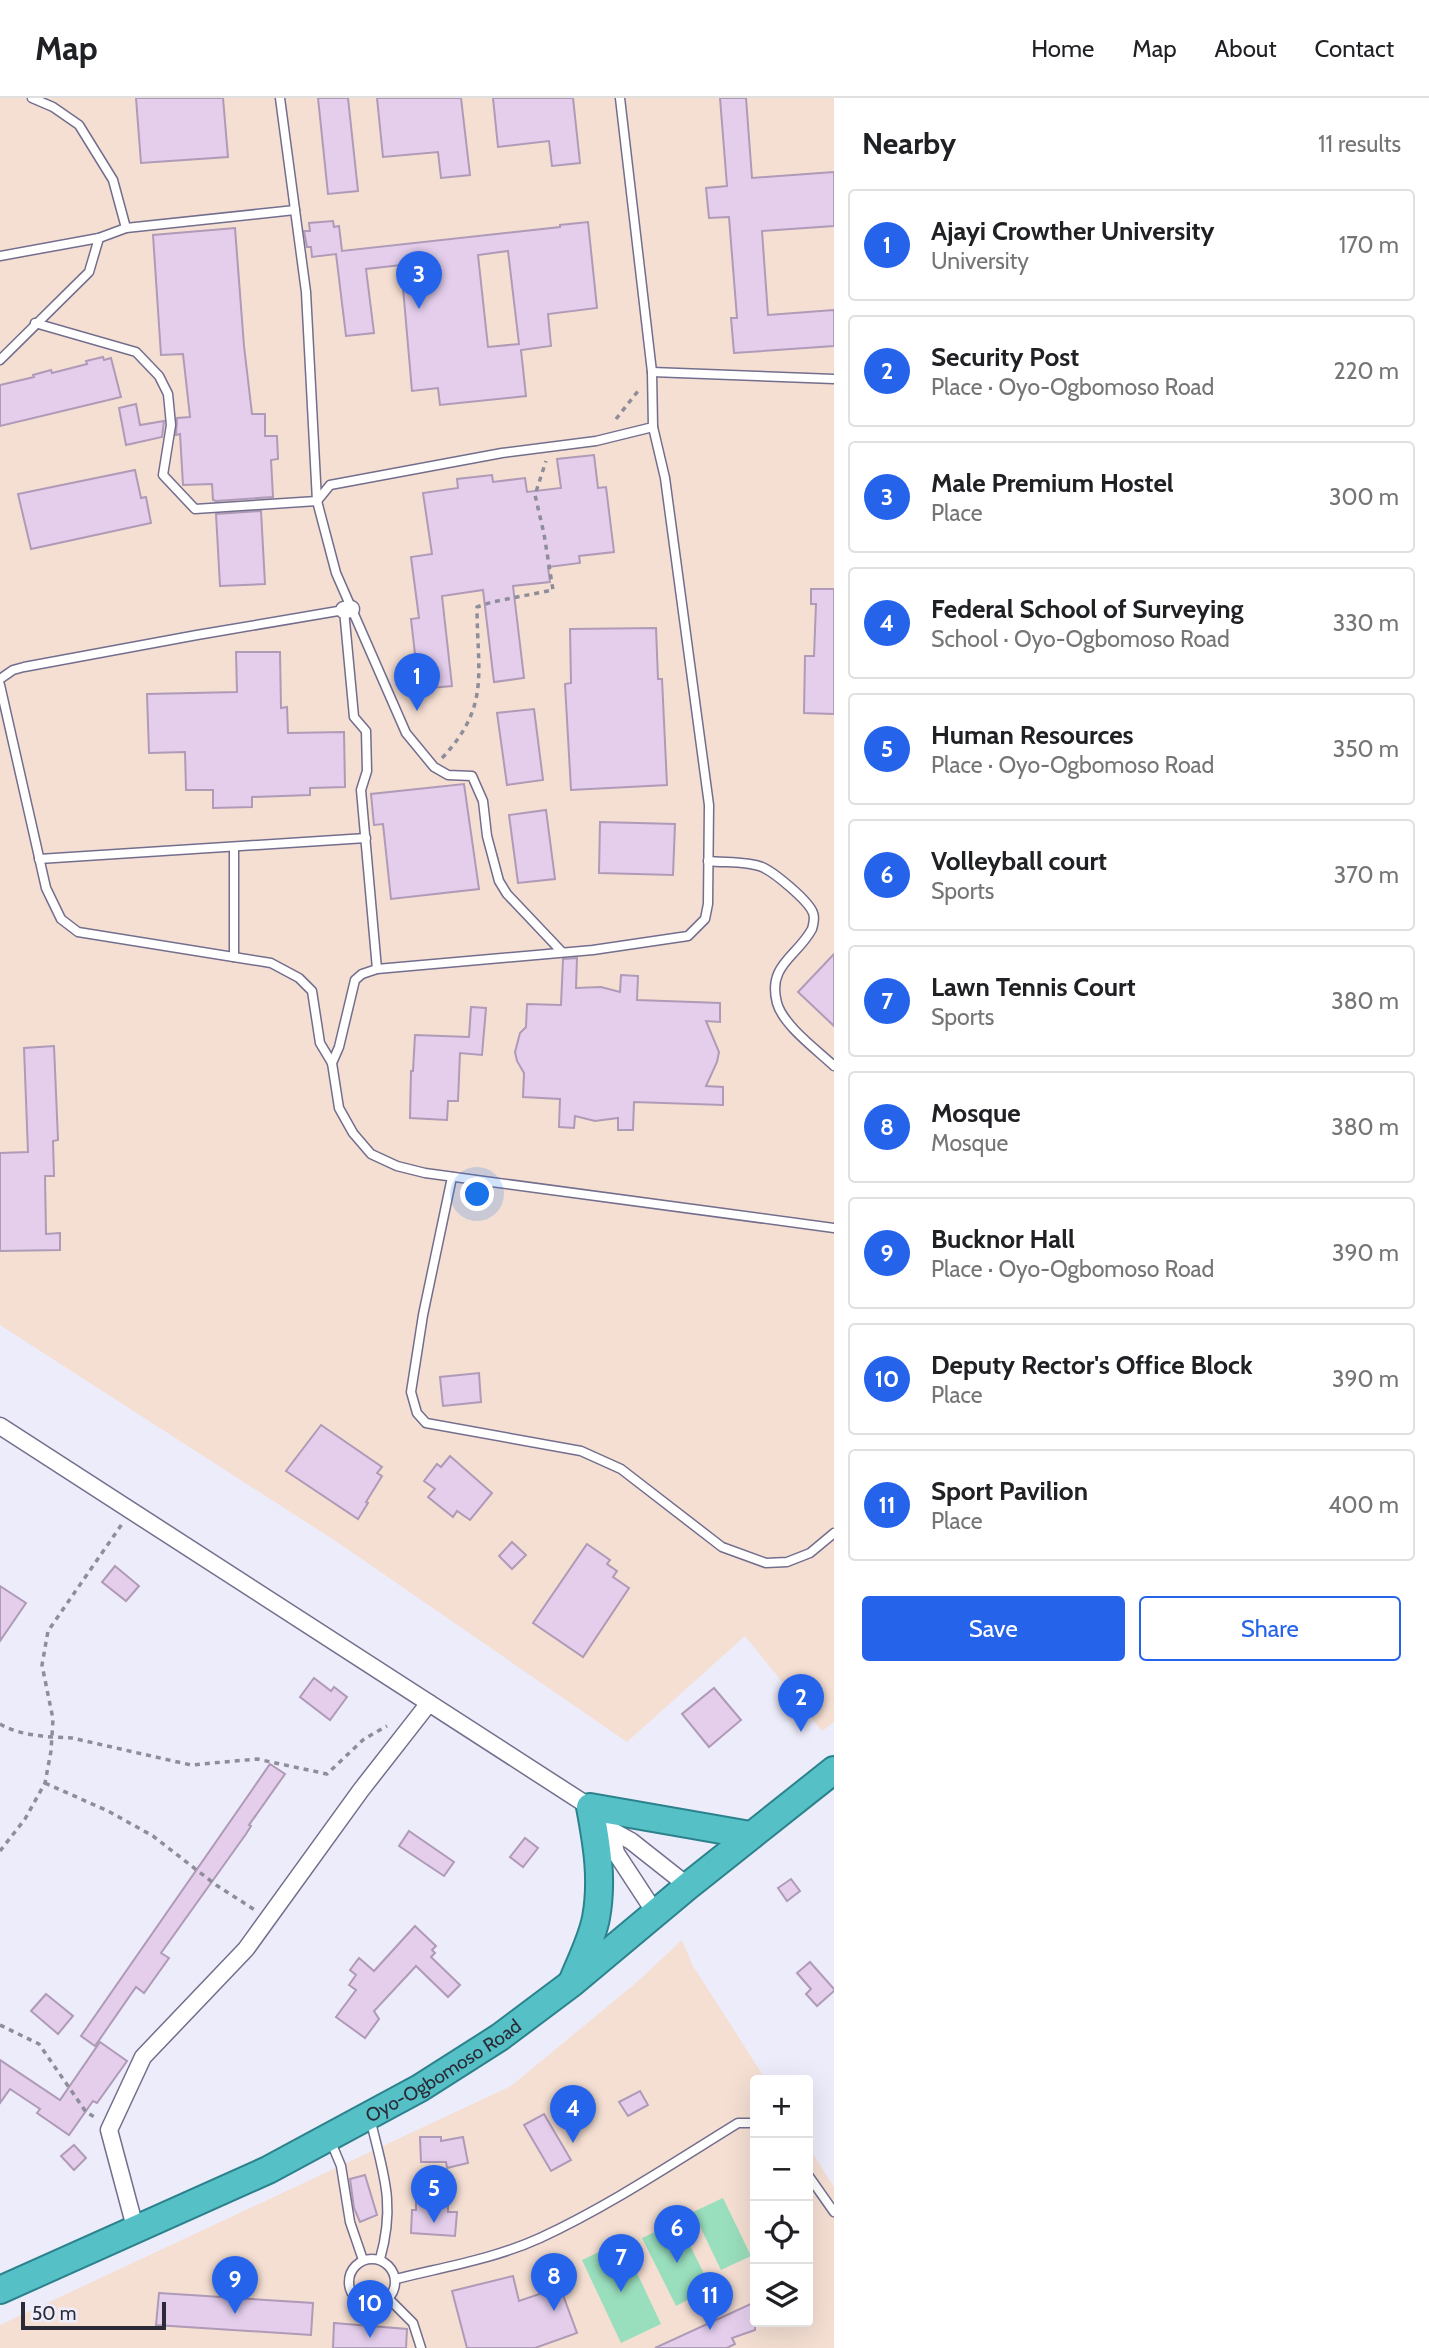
<!DOCTYPE html>
<html lang="en">
<head>
<meta charset="utf-8">
<style>
  body { margin:0; font-family:Cabin,sans-serif; background:#f2f2f2; color:#202124 }
  .controls { position:absolute; right:21px; bottom:21px; display:grid; overflow:hidden; border-radius:7px; box-shadow:0 7px 28px #0002 }
  .controls button { width:63px; height:63px; display:grid; place-items:center; padding:0; border:0; border-bottom:2px solid #e0e0e0; background:#fff; color:#202124; font:35px sans-serif }
  .scale { position:absolute; left:21px; bottom:18px; width:145px; box-sizing:border-box; padding-left:7px; border:4px solid #2b2a37; border-top:0; font-size:19px; line-height:24px; white-space:nowrap; color:#2b2a37; -webkit-text-stroke:5px #edecfa; paint-order:stroke }
  .you { position:absolute; left:478px; top:1097px; width:24px; height:24px; margin:-18px; border:5px solid #fff; border-radius:50%; background:#1a73e8; box-shadow:0 0 0 10px #1a73e833 }
  .badge { display:grid; place-items:center; width:46px; height:46px; border-radius:50%; background:#2563eb; color:#fff; font-size:23px; font-weight:700 }
  .pin { position:absolute; translate:-50% -58px; filter:drop-shadow(0 2px 4px #0008) }
  .pin::after { content:''; position:absolute; top:37px; width:24px; height:21px; background:inherit; clip-path:polygon(0 0,100% 0,50% 100%) }
  .list { margin:0; padding:0; list-style:none }
  h2 { display:flex; justify-content:space-between; align-items:center; height:91px; margin:0; padding:0 28px; font-size:30px }
  h2 small { font-size:23px; font-weight:400; color:#757577 }
  .list li { display:grid; grid-template-columns:46px 1fr auto; gap:21px; align-items:center; box-sizing:border-box; height:112px; margin:0 14px 14px; padding:0 14px; border:2px solid #e0e0e0; border-radius:7px }
  .list b { display:block; font-size:26px; white-space:nowrap }
  .list p { margin:0; font-size:23px; white-space:nowrap; color:#757577 }
  .list em { font-size:23px; font-style:normal; color:#757577 }
  .actions { display:flex; gap:14px; padding:21px 28px }
  .actions a { flex:1; padding:16px 0; border:2px solid #2563eb; border-radius:7px; text-align:center; font-size:24px; color:#2563eb }
  .actions .main { background:#2563eb; color:#fff }
  .icon { flex:none; width:38px; height:38px; fill:none; stroke:currentColor; stroke-width:2; stroke-linecap:round; stroke-linejoin:round }
  .map { position:relative; flex:none; width:834px; height:2250px; overflow:hidden }
  header { display:flex; align-items:center; gap:42px; box-sizing:border-box; height:98px; padding:0 35px; background:#fff; border-bottom:2px solid #e0e0e0 }
  header strong { font-size:33px }
  nav { display:flex; gap:38px; margin-inline-start:auto; font-size:24px }
  main { display:flex }
  aside { flex:1; background:#fff }
  .map>svg:first-child { display:block }
  .education { fill:#f5dfd3 }
  .green { fill:#99debd }
  .building { fill:#e4ceec; stroke:#af9ab7; stroke-width:2; fill-rule:evenodd }
  .lines { fill:none; stroke-linecap:round; stroke-linejoin:round }
  .service-casing { stroke:#736e8d; stroke-width:11 }
  .minor-casing { stroke:#736e8d; stroke-width:19 }
  .trunk-casing { stroke:#2b828c; stroke-width:30 }
  .path { stroke:#8e8d9a; stroke-width:3.5; stroke-dasharray:5 5; stroke-linecap:butt }
  .service { stroke:#fff; stroke-width:8 }
  .minor { stroke:#fff; stroke-width:16 }
  .trunk { stroke:#56c0c7; stroke-width:26 }
  .labels { text-anchor:middle; dominant-baseline:central; stroke-width:5; stroke-linejoin:round; paint-order:stroke }
  .street-label { font-size:19px; fill:#2b2a37; stroke:#edecfa }
</style>
</head>
<body>
<header>
<strong>Map</strong>
<nav><a>Home</a><a>Map</a><a>About</a><a>Contact</a></nav>
</header>
<main>
<div class="map">
<svg width="834" height="2250" viewBox="0 0 834 2250">
  <rect width="100%" height="100%" fill="#edecfa"/>
  <g class="education">
    <path d="M0,0H834V1624L822,1633L745,1538L627,1644L340,1446L0,1227Z"/>
    <path d="M682,1842L693,1868L766,1982H755V2224H808V2048L834,2089V2250H0V2227L511,1988L637,1884Z"/>
  </g>
  <g class="green">
    <path d="M723,2100L751,2158L721,2172L693,2114Z"/>
    <path d="M678,2123L711,2190L676,2208L642,2140Z"/>
    <path d="M622,2143L661,2226L621,2245L582,2162Z"/>
  </g>
  <g class="building">
    <path d="M136,0H223L228,59L141,65Z"/>
    <path d="M318,0H348L358,93L328,96Z"/>
    <path d="M377,0H461L470,77L441,80L438,54L383,59Z"/>
    <path d="M493,0H573L580,65L552,68L549,43L498,49Z"/>
    <path d="M720,0H746L752,80L834,74V128L762,133L768,217L834,212V248L734,255L731,220H737L729,119L709,120L706,90L727,88Z"/>
    <path d="M333,123L334,129L339,128L342,153L560,129V127L588,124L597,210L548,216L551,248L521,252L526,298L440,307L438,290L412,293L401,167L366,171L374,235L346,238L336,156L312,159L311,149H307L304,133H310L309,125ZM508,153L519,246L488,249L478,157Z"/>
    <path d="M235,130L244,248L252,316H265V338H277L278,361L271,362L273,399L216,403L213,402L212,386L183,387L180,336L176,337L177,320L190,319L183,256L161,257L153,137Z"/>
    <path d="M103,259L104,262L111,260L121,299L0,328V287L34,279L33,277L51,272L52,275L87,266L86,263Z"/>
    <path d="M136,306L140,327L164,323L162,339L126,347L119,310Z"/>
    <path d="M594,357L598,390L606,389L614,454L579,458L580,465L548,469L550,484L513,488L524,580L494,584L483,492L442,498L452,588L419,591L411,521L419,520L411,459L432,456L423,395L458,390L457,381L492,377L493,384L525,380L527,394L561,390L557,361Z"/>
    <path d="M135,372L141,400L146,399L151,425L31,451L18,396Z"/>
    <path d="M261,413L265,486L220,488L216,416Z"/>
    <path d="M811,491H834V616L804,615L805,558H814L816,506H811Z"/>
    <path d="M656,530L658,581H662L667,687L571,692L565,586L571,585L570,531Z"/>
    <path d="M236,554H280L281,610L287,609L288,635L344,634L345,689L310,690V697L252,699V709L213,710V692H186L185,654L149,655L147,596L237,594Z"/>
    <path d="M534,611L543,682L507,687L497,615Z"/>
    <path d="M464,686L479,791L391,801L383,726L374,727L371,696Z"/>
    <path d="M546,712L555,781L518,785L509,717Z"/>
    <path d="M600,724L675,726L673,777L599,775Z"/>
    <path d="M834,856V928L798,894Z"/>
    <path d="M577,860L576,890L601,889L620,894L621,877L638,878L637,902L720,905V924L706,923L719,954L717,964L706,988L723,989V1007L634,1004L633,1032H618V1020L595,1023L575,1018L574,1030L559,1029L560,1001L523,999L524,975L517,963L515,954L520,935L526,929L527,906L561,907L563,861Z"/>
    <path d="M471,909L486,910L482,957L460,955L458,1003H448L447,1022L410,1020L411,973H413L415,937L469,939Z"/>
    <path d="M54,948L58,1042L53,1043L54,1078H45L46,1136L60,1135V1152L0,1153V1055L28,1054L24,950Z"/>
    <path d="M479,1275L481,1304L443,1308L440,1279Z"/>
    <path d="M321,1327L382,1369L377,1375L382,1378L366,1404L368,1405L358,1421L286,1373Z"/>
    <path d="M450,1358L492,1395L470,1422L457,1413L453,1419L428,1399L435,1391L424,1383L437,1366L441,1369Z"/>
    <path d="M512,1444L526,1457L512,1471L499,1458Z"/>
    <path d="M587,1446L610,1462L607,1466L617,1473L613,1479L629,1490L583,1559L533,1525Z"/>
    <path d="M115,1468L139,1488L126,1503L102,1484Z"/>
    <path d="M0,1488L26,1505L0,1543Z"/>
    <path d="M314,1580L331,1593L334,1589L347,1599L330,1622L300,1599Z"/>
    <path d="M714,1590L741,1622L709,1649L682,1616Z"/>
    <path d="M270,1666L285,1676L249,1727L251,1728L246,1736L161,1855L169,1860L144,1895L136,1889L95,1948L81,1938Z"/>
    <path d="M409,1733L454,1764L444,1778L399,1748Z"/>
    <path d="M525,1740L538,1750L523,1769L510,1759Z"/>
    <path d="M791,1781L800,1793L787,1803L778,1790Z"/>
    <path d="M415,1828L436,1848L432,1852L435,1855L431,1859L460,1887L448,1899L416,1868L374,1913L379,1921L365,1940L336,1919L356,1892L349,1887L356,1877L350,1872L359,1860L374,1873Z"/>
    <path d="M810,1864L834,1891V1893L817,1908L806,1896L811,1891L797,1875Z"/>
    <path d="M46,1896L73,1918L58,1936L31,1913Z"/>
    <path d="M100,1944L127,1963L97,2005L93,2003L69,2037L37,2015L40,2011L10,1991L0,2005V1962L60,2002Z"/>
    <path d="M640,1993L648,2007L628,2018L619,2004Z"/>
    <path d="M544,2016L571,2062L551,2073L524,2027Z"/>
    <path d="M420,2039H441V2043L463,2039L468,2065L447,2070L446,2064H421Z"/>
    <path d="M74,2047L86,2060L74,2072L61,2058Z"/>
    <path d="M365,2077L377,2117L360,2124L354,2110L350,2081Z"/>
    <path d="M416,2103L448,2105V2114H457L455,2138L411,2135L412,2112H416Z"/>
    <path d="M513,2178L519,2203L560,2189L577,2235L535,2250H467L452,2193Z"/>
    <path d="M159,2195L313,2205L311,2237L156,2227Z"/>
    <path d="M755,2204V2232L732,2240L735,2246L727,2250H655Z"/>
    <path d="M334,2225L407,2231L406,2250H333Z"/>
  </g>
  <g class="lines">
    <g class="service-casing">
      <g id="service">
        <path d="M32,0L53,9L79,27L113,82L126,130"/>
        <path d="M280,0L306,194L317,403L336,475L406,635L434,669L448,677L472,678L483,703L487,738L499,783L507,796L562,854"/>
        <path d="M0,158L99,140L126,130L295,112"/>
        <path d="M35,225L136,254L159,278L168,296L171,327L163,377L195,411L317,403L330,387L502,355L596,343L653,329"/>
        <path d="M0,262L89,174L99,140"/>
        <path d="M652,274L834,281"/>
        <path d="M0,581L13,572L24,569L197,537L344,512L354,619L366,633L367,673L361,692L377,871"/>
        <path d="M0,587L46,790L61,821L78,834L271,865L299,880L312,893L320,945L332,965L339,1010L353,1035L371,1056L397,1068L425,1075L834,1130"/>
        <path d="M234,750V859"/>
        <path d="M39,761L366,740"/>
        <path d="M708,763C725,765 746,763 762,769C774,774 809,803 813,815C815,819 813,828 812,831C797,859 767,867 777,905C783,927 817,952 834,968"/>
        <path d="M332,965L339,949L355,882L362,876L377,871L593,852L688,838L705,821L708,806L709,707L665,380L653,329L652,274L620,0"/>
        <path d="M452,1079L423,1217L411,1294L417,1315L426,1325L581,1353L621,1371L722,1449L766,1465L787,1464L810,1455L834,1435"/>
        <path d="M370,2020C383,2075 396,2105 380,2161"/>
        <path d="M331,2044L341,2068L350,2124L363,2162"/>
        <path d="M808,2077L834,2114"/>
        <circle cx="372" cy="2184" r="23"/>
        <path d="M396,2181C444,2169 494,2161 540,2140C609,2108 673,2065 738,2025H755"/>
        <path d="M389,2201L413,2225L421,2250"/>
      </g>
    </g>
    <g class="minor-casing">
      <g id="minor">
        <path d="M344,512L351,511"/>
        <path d="M0,1328L590,1709L611,1732L631,1743L688,1788"/>
        <path d="M611,1732L616,1755L656,1816"/>
        <path d="M136,2133L109,2032L143,1959L246,1851L361,1692L429,1605"/>
      </g>
    </g>
    <g class="trunk-casing">
      <g id="trunk">
        <path d="M573,1882C581,1862 592,1841 596,1820C603,1782 597,1746 590,1709L750,1737"/>
        <path id="s1" d="M0,2192L268,2072L420,1990L500,1939L572,1885L688,1788L834,1672"/>
      </g>
    </g>
    <g class="path">
      <path d="M616,321L638,293"/>
      <path d="M442,660C491,608 477,574 477,509L492,504L553,492L544,436L535,397L546,363"/>
      <path d="M0,1626C20,1638 49,1639 72,1640L191,1667L257,1661L327,1676L364,1641L387,1628"/>
      <path d="M45,1685L108,1713L153,1738L216,1787L255,1812"/>
      <path d="M0,1753L25,1721L45,1685L51,1653L53,1621L42,1567L48,1533L122,1426"/>
      <path d="M0,1927L39,1946L86,2014L96,2020"/>
    </g>
    <use href="#service" class="service"/>
    <use href="#minor" class="minor"/>
    <use href="#trunk" class="trunk"/>
  </g>
  <g class="labels">
    <g class="street-label">
      <text stroke="none"><textPath href="#s1" startOffset="495">Oyo-Ogbomoso Road</textPath></text>
    </g>
  </g>
</svg>
<div class="controls">
<button>+</button>
<button>−</button>
<button><svg class="icon" aria-label="locate" viewBox="0 0 24 24"><circle cx="12" cy="12" r="6"/><path d="M12 2v4M12 18v4M2 12h4M18 12h4"/></svg></button>
<button><svg class="icon" aria-label="layers" viewBox="0 0 24 24"><path d="M12 4l9 5-9 5-9-5zM3 14l9 5 9-5"/></svg></button>
</div>
<div class="scale">50 m</div>
<div class="you"></div>
<div class="pin badge" style="left:417px;top:613px">1</div>
<div class="pin badge" style="left:801px;top:1634px">2</div>
<div class="pin badge" style="left:419px;top:211px">3</div>
<div class="pin badge" style="left:573px;top:2045px">4</div>
<div class="pin badge" style="left:434px;top:2125px">5</div>
<div class="pin badge" style="left:677px;top:2165px">6</div>
<div class="pin badge" style="left:621px;top:2194px">7</div>
<div class="pin badge" style="left:554px;top:2213px">8</div>
<div class="pin badge" style="left:235px;top:2216px">9</div>
<div class="pin badge" style="left:370px;top:2240px">10</div>
<div class="pin badge" style="left:710px;top:2232px">11</div>
</div>
<aside>
<h2>Nearby<small>11 results</small></h2>
<ul class="list">
<li><span class="badge">1</span><div><b>Ajayi Crowther University</b><p>University</p></div><em>170 m</em></li>
<li><span class="badge">2</span><div><b>Security Post</b><p>Place · Oyo-Ogbomoso Road</p></div><em>220 m</em></li>
<li><span class="badge">3</span><div><b>Male Premium Hostel</b><p>Place</p></div><em>300 m</em></li>
<li><span class="badge">4</span><div><b>Federal School of Surveying</b><p>School · Oyo-Ogbomoso Road</p></div><em>330 m</em></li>
<li><span class="badge">5</span><div><b>Human Resources</b><p>Place · Oyo-Ogbomoso Road</p></div><em>350 m</em></li>
<li><span class="badge">6</span><div><b>Volleyball court</b><p>Sports</p></div><em>370 m</em></li>
<li><span class="badge">7</span><div><b>Lawn Tennis Court</b><p>Sports</p></div><em>380 m</em></li>
<li><span class="badge">8</span><div><b>Mosque</b><p>Mosque</p></div><em>380 m</em></li>
<li><span class="badge">9</span><div><b>Bucknor Hall</b><p>Place · Oyo-Ogbomoso Road</p></div><em>390 m</em></li>
<li><span class="badge">10</span><div><b>Deputy Rector's Office Block</b><p>Place</p></div><em>390 m</em></li>
<li><span class="badge">11</span><div><b>Sport Pavilion</b><p>Place</p></div><em>400 m</em></li>
</ul>
<div class="actions"><a class="main">Save</a><a>Share</a></div>
</aside>
</main>
</body>
</html>
